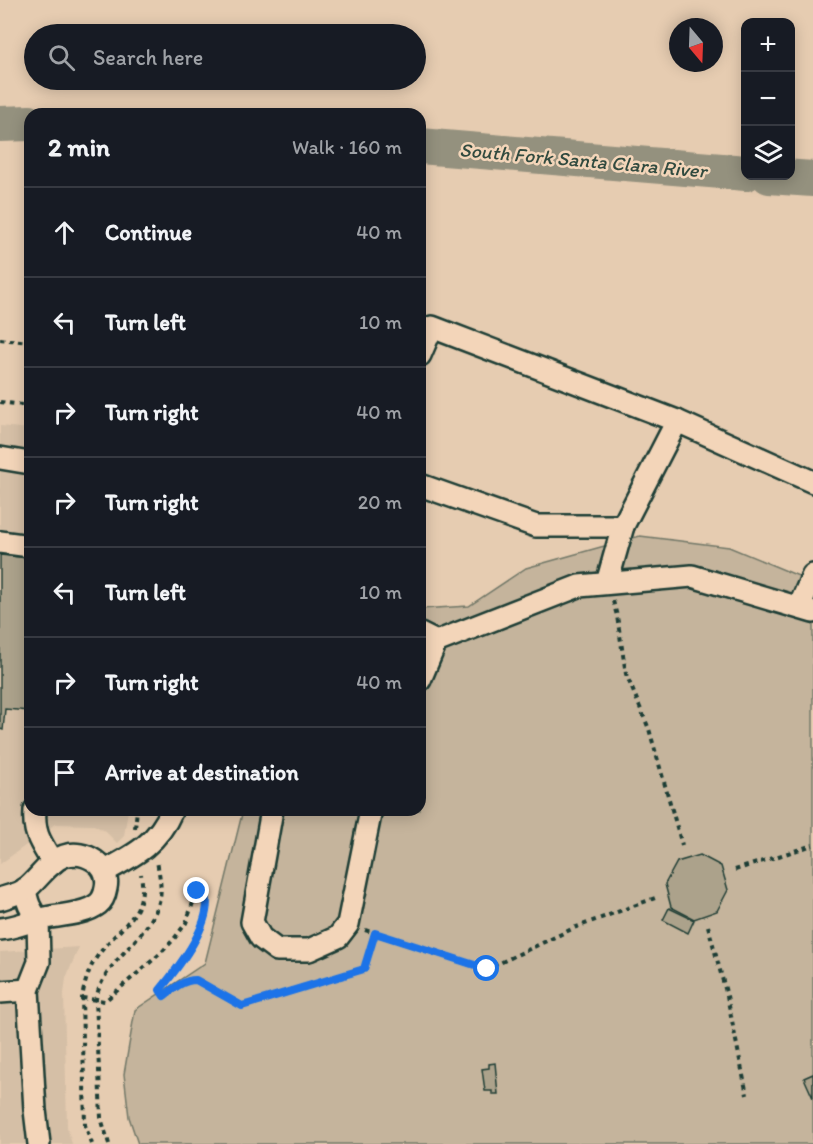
<!DOCTYPE html>
<html lang="en">
<head>
<meta charset="utf-8">
<style>
  body { margin:0; font-family:Itim,sans-serif; background:#242831; color:#f1f3f6 }
  .controls { position:absolute; right:18px; top:18px; display:grid; overflow:hidden; border-radius:12px; box-shadow:0 3px 15px #0003 }
  .controls button { width:54px; height:54px; display:grid; place-items:center; padding:0; border:0; border-bottom:2px solid #363941; background:#171b24; color:#f1f3f6; font:30px sans-serif }
  .compass { position:absolute; left:669px; top:18px; width:54px; height:54px; border-radius:50%; background:#171b24; box-shadow:0 3px 15px #0003; rotate:161deg }
  .stop { position:absolute; width:18px; height:18px; margin:-14px; border:4px solid #1a73e8; border-radius:50%; background:#fff }
  .stop.end { background:#1a73e8; border-color:#fff; box-shadow:0 2px 6px #0008 }
  .list { margin:0; padding:0; list-style:none }
  h2 { display:flex; justify-content:space-between; align-items:center; height:78px; margin:0; padding:0 24px; font-size:26px }
  h2 small { font-size:20px; font-weight:400; color:#9ea1a6 }
  .list li { display:grid; grid-template-columns:39px 1fr auto; gap:18px; align-items:center; box-sizing:border-box; height:90px; padding:0 24px; border-top:2px solid #363941 }
  .list b { display:block; font-size:22px; white-space:nowrap }
  .list em { font-size:20px; font-style:normal; color:#9ea1a6 }
  .icon { flex:none; width:33px; height:33px; fill:none; stroke:currentColor; stroke-width:2; stroke-linecap:round; stroke-linejoin:round }
  .map { position:relative; flex:none; width:813px; height:1144px; overflow:hidden }
  .search { position:absolute; background:#171b24; box-shadow:0 3px 15px #0003; left:24px; top:24px; width:402px; height:66px; display:flex; align-items:center; gap:15px; box-sizing:border-box; padding:0 21px; border-radius:33px; color:#9ea1a6; font-size:22px }
  .panel { position:absolute; background:#171b24; box-shadow:0 3px 15px #0003; left:24px; top:108px; width:402px; height:708px; border-radius:18px }
  .map>svg:first-child { display:block }
  .built { fill:#d5bfa6 }
  .green { fill:#c5b49c; stroke:#727868; stroke-width:1.5 }
  .lines { fill:none; stroke-linecap:round; stroke-linejoin:round }
  .river { stroke:#94917e; stroke-width:36 }
  .building { fill:#aca28b; stroke:#1f3d34; stroke-width:1.5 }
  .minor-casing { stroke:#1f3d34; stroke-width:26 }
  .path { stroke:#1f3d34; stroke-width:4; stroke-dasharray:4.5 4.5; stroke-linecap:butt }
  .minor { stroke:#f3d5b9; stroke-width:21 }
  .route { stroke:#1a73e8; stroke-width:8 }
  .labels { text-anchor:middle; dominant-baseline:central; stroke-width:5; stroke-linejoin:round; paint-order:stroke }
  .water-label { font-size:20px; font-style:italic; fill:#314a3f; stroke:#f3d5b9 }
</style>
</head>
<body>
<div class="map">
<svg width="813" height="1144" viewBox="0 0 813 1144">
  <rect width="100%" height="100%" fill="#e6ccb1"/>
  <filter id="ink" filterUnits="userSpaceOnUse"><feTurbulence type="fractalNoise" baseFrequency=".0167" numOctaves="2"/><feDisplacementMap in="SourceGraphic" scale="12" xChannelSelector="R" yChannelSelector="G"/><feConvolveMatrix kernelMatrix="1 2 1 2 8 2 1 2 1" color-interpolation-filters="sRGB"/></filter>
  <g filter="url(#ink)">
    <g class="built">
      <path d="M0,426L30,429V810H128L124,836L117,843L105,831L94,825L55,824L0,864Z"/>
      <path d="M79,947L66,978L64,994L67,1127L72,1144H0V952Z"/>
    </g>
    <path class="green" d="M640,536L729,547L813,582V1144H138L129,1117L124,1074L135,1010L205,963L243,810H420V609L469,606L526,568Z"/>
    <g class="lines">
      <g class="river">
        <path d="M0,124L30,123"/>
        <path d="M420,146L746,173"/>
        <path d="M769,176L813,179"/>
      </g>
    </g>
    <g class="building">
      <path d="M0,555L30,558V711L5,709L3,730L0,729Z"/>
      <path d="M700,855L721,866L728,890L717,911L694,919L671,907L665,884L677,862Z"/>
      <path d="M669,908L694,920L688,933L663,920Z"/>
      <path d="M495,1063L498,1094H492V1091H485L482,1069L489,1068V1064Z"/>
      <path d="M813,1074V1098L804,1078Z"/>
    </g>
    <g class="lines">
      <g class="minor-casing">
        <g id="minor">
          <path d="M420,355L432,327L677,421L813,482"/>
          <path d="M0,458L30,463"/>
          <path d="M420,485L536,526H623L677,421"/>
          <path d="M0,542L30,546"/>
          <path d="M607,583L623,526"/>
          <path d="M799,607L813,575"/>
          <path d="M420,634L436,642L420,680"/>
          <path d="M436,642L579,586L692,576L813,612"/>
          <path d="M35,810C33,834 41,843 53,863"/>
          <path d="M272,810L252,922L261,938L277,950H309L338,937L348,924L371,810"/>
          <path d="M105,871C135,855 158,843 172,810"/>
          <path d="M25,889C27,902 30,910 38,919L39,962L28,990L35,1110L39,1144"/>
          <path d="M0,899C8,896 19,894 26,889C39,879 48,862 64,856C85,849 111,865 106,888C105,894 102,901 98,904C84,915 57,915 40,919C27,922 14,928 0,929"/>
          <path d="M0,992L28,990"/>
        </g>
      </g>
      <g class="path">
        <path d="M0,339L30,342"/>
        <path d="M0,402L30,406"/>
        <path d="M613,601L617,616L626,674L649,729L682,845"/>
        <path d="M135,828L137,810"/>
        <path d="M735,870L813,845"/>
        <path d="M708,926L727,996L747,1095"/>
        <path d="M365,930L487,969L574,928L655,898"/>
        <path d="M82,998L105,1001L161,953L174,939L186,923L197,891L200,889L204,890C218,919 177,969 160,990L164,996C174,988 183,980 196,980L242,1006L364,969L375,933"/>
        <path d="M92,1144L85,1125L82,998C85,981 89,967 99,954C120,925 148,916 141,874"/>
        <path d="M109,1144L101,1118L96,999C104,958 151,939 160,898C162,886 159,873 157,861"/>
      </g>
      <use href="#minor" class="minor"/>
    </g>
  </g>
  <g class="lines" filter="url(#ink)">
    <path class="route" d="M197,891L200,889L204,890C218,918 177,969 160,990L164,996C174,988 183,980 196,980L242,1006L364,969L375,933L487,969"/>
  </g>
  <g class="labels">
    <g class="water-label">
      <text transform="translate(583 160) rotate(5)">South Fork Santa Clara River</text>
    </g>
  </g>
</svg>
<div class="controls">
<button>+</button>
<button>−</button>
<button><svg class="icon" aria-label="layers" viewBox="0 0 24 24"><path d="M12 4l9 5-9 5-9-5zM3 14l9 5 9-5"/></svg></button>
</div>
<svg class="compass" viewBox="-18 -18 36 36"><path d="M0-13l5 13h-10z" fill="#e53935"/><path d="M0 13l5-13h-10z" fill="#9ea1a6"/></svg>
<div class="stop" style="left:487px;top:969px"></div>
<div class="stop end" style="left:197px;top:891px"></div>
<div class="search"><svg class="icon" aria-label="search" viewBox="0 0 24 24"><circle cx="10" cy="10" r="6"/><path d="M15 15l6 6"/></svg>Search here</div>
<section class="panel">
<h2>2 min<small>Walk · 160 m</small></h2>
<ul class="list">
<li><svg class="icon" aria-label="ahead" viewBox="0 0 24 24"><path d="M12 20V5M6 11l6-6 6 6"/></svg><div><b>Continue</b></div><em>40 m</em></li>
<li><svg class="icon" aria-label="left" viewBox="0 0 24 24"><path d="M17 20v-9H6M10 6l-5 5 5 5"/></svg><div><b>Turn left</b></div><em>10 m</em></li>
<li><svg class="icon" aria-label="right" viewBox="0 0 24 24"><path d="M7 20v-9h11M14 6l5 5-5 5"/></svg><div><b>Turn right</b></div><em>40 m</em></li>
<li><svg class="icon" aria-label="right" viewBox="0 0 24 24"><path d="M7 20v-9h11M14 6l5 5-5 5"/></svg><div><b>Turn right</b></div><em>20 m</em></li>
<li><svg class="icon" aria-label="left" viewBox="0 0 24 24"><path d="M17 20v-9H6M10 6l-5 5 5 5"/></svg><div><b>Turn left</b></div><em>10 m</em></li>
<li><svg class="icon" aria-label="right" viewBox="0 0 24 24"><path d="M7 20v-9h11M14 6l5 5-5 5"/></svg><div><b>Turn right</b></div><em>40 m</em></li>
<li><svg class="icon" aria-label="arrive" viewBox="0 0 24 24"><path d="M6 21V4h12l-3 4 3 4H6"/></svg><div><b>Arrive at destination</b></div></li>
</ul>
</section>
</div>
</body>
</html>
